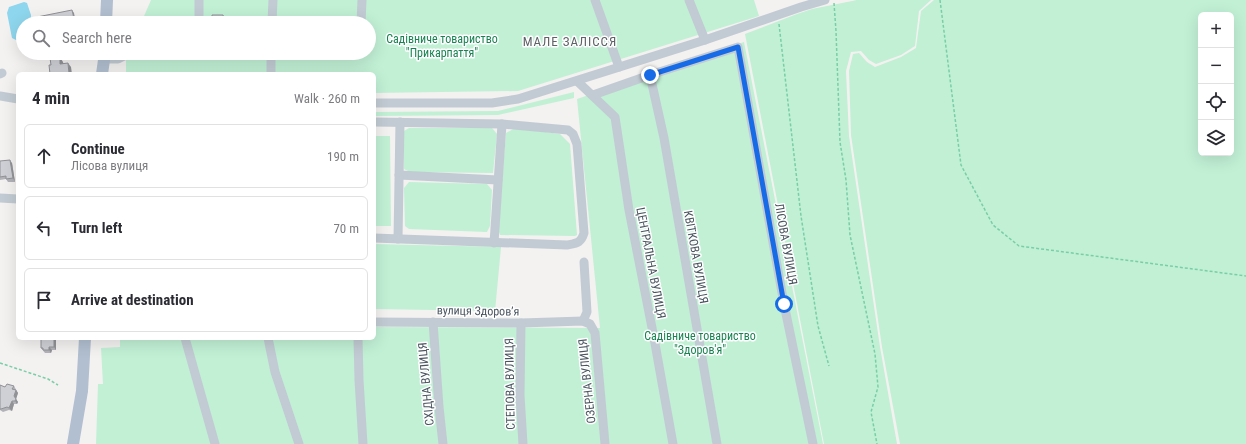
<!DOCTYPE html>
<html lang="en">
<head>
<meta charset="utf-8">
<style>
  body { margin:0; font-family:"Roboto Condensed",sans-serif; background:#f7f7f7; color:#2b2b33 }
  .controls { position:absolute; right:12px; top:12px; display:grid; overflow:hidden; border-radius:6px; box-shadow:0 4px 16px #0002 }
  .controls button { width:36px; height:36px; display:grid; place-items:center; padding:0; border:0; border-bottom:1px solid #e1e1e2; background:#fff; color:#2b2b33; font:20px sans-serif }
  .stop { position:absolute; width:12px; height:12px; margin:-9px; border:3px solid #186be7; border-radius:50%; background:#fff }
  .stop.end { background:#186be7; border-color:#fff; box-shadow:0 1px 4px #0008 }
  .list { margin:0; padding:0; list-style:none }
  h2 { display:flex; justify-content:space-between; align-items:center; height:52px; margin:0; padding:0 16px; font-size:17px }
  h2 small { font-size:13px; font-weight:400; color:#7c7c81 }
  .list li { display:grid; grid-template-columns:26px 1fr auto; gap:12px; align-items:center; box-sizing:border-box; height:64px; margin:0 8px 8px; padding:0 8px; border:1px solid #e1e1e2; border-radius:6px }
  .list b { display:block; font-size:15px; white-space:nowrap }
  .list p { margin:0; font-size:13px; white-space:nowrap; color:#7c7c81 }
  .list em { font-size:13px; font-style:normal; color:#7c7c81 }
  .icon { flex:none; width:22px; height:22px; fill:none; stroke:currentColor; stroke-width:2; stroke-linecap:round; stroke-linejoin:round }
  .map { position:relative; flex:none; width:1246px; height:444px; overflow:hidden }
  .search { position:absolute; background:#fff; box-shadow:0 4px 16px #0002; left:16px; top:16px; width:360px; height:44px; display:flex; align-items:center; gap:10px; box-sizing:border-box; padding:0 14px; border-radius:22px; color:#7c7c81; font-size:15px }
  .panel { position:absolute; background:#fff; box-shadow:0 4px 16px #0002; left:16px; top:72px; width:360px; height:268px; border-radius:6px }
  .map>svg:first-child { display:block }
  .green { fill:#c1f0d5; fill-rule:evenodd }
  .water { fill:#8ed6ed }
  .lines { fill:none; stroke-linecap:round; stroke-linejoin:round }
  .path { stroke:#78cfa7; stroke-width:1.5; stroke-dasharray:3 2; stroke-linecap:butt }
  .minor { stroke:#c2cbd3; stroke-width:9 }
  .major { stroke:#b1bfd0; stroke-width:12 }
  .wall { fill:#b1b3b8 }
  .shaded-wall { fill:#909296 }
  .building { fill:#ced0d6; stroke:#909296 }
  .route { stroke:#186be7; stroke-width:5 }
  .labels { text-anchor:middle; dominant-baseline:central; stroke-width:3; stroke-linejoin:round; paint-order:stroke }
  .park-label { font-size:12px; fill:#178351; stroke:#fff }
  .street-label { font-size:12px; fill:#49545f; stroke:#fff }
  .neighbourhood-label { font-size:13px; letter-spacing:1px; fill:#5e6166; stroke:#fff }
</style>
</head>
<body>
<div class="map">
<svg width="1246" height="444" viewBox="0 0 1246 444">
  <rect width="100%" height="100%" fill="#f4f1f1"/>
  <g class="green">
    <path d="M151,0H754L759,16L518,91L374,93V74H126V58L128,53H369V23H141Z"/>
    <path d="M857,0H931L919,11L915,46L901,55L876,64L869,60L861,51L851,52L846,71L849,136L880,347L897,444H824L745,34L797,14L812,9Z"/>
    <path d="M934,0H1246V444H900L882,347L851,135L849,71L853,54L859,53L867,62L875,67L901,57L916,48L921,11ZM1201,15H1231V153H1201Z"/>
    <path d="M744,42L823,444H96L98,384H103L101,348L120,347V338H374V327L600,328L577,99Z"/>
    <path d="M574,92V98L498,115L374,116V112L498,111Z"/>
    <path d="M409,128H492L497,134L493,173L410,172L404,169V131Z"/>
    <path d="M515,128L560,134L570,144L577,235L575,236L500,235L498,229L506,133Z"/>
    <path d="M374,136H390L391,226H374Z"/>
    <path d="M409,182L487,184L492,190L490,226L487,232L409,229L405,226L404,188Z"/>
    <path d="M374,244L501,247L495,311L374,309Z"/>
  </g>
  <path class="water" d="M24,2L27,3L31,15V23H23V38L16,40L12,38L7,13L9,7Z"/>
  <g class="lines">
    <g class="path">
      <path d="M940,0L961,165L993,225L1019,246L1246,276"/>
      <path d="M834,3L836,31L840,142L846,180L850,235L875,354L878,387L871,412L877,444"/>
      <path d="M779,24L801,216L818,326L829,366"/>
      <path d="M0,363L48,379L58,385"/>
    </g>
    <g class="minor">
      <path d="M595,0L619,67"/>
      <path d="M689,0L705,40"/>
      <path d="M199,23V0"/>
      <path d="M272,23L273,0"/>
      <path d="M361,23L362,0"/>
      <path d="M105,59H118L130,53"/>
      <path d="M0,74L2,73"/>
      <path d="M271,74V53"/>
      <path d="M650,75L664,138L717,444"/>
      <path d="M577,81L615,117L629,210L654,338L673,444"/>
      <path d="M593,95L650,75L738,47L784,304L813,444"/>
      <path d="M0,96L18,99"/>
      <path d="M374,103H492L518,99L705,40L801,7L825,0"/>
      <path d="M374,122L502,124L568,130L573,134L577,144L584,233C581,243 577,243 567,245L374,238"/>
      <path d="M399,175L498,180"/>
      <path d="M0,198L18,199"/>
      <path d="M398,239L400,122"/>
      <path d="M494,243L502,124"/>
      <path d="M583,321L587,312L584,262"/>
      <path d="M374,322L521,323L583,321L590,324L595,333L605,444"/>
      <path d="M433,322L439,407L443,444"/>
      <path d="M521,323L520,395L523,444"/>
      <path d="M185,338L215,444"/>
      <path d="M268,338L275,372L299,444"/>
      <path d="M358,338L359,380L363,444"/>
    </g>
    <g class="major">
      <path d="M106,23L107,0"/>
      <path d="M102,74L105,53"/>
      <path d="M73,444L82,391L85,338"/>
    </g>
  </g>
  <g class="wall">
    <path d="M0,161L12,163L15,182H8L6,179L0,180Z"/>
    <path d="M56,339V350H52L51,353H45L41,348Z"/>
    <path d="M0,385L5,387L14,386L18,393L16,399L18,402L17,404H14L12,411L9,410L3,412L0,410Z"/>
  </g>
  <g class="shaded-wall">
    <path d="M72,10L74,13L76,23H75Z"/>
    <path d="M223,15L225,18L226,23H224Z"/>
    <path d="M60,57L63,62L64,68L60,64Z"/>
    <path d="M68,63L71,67L72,74H69Z"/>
    <path d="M10,160L12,163L15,182L13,178Z"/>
    <path d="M54,338H55L56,339V350L54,347Z"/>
    <path d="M49,347L52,350L51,353L49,350Z"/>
    <path d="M16,390L18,393L16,399L18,402L17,404L15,401L14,396Z"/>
    <path d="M12,401L14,404L12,411L9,408Z"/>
  </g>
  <g class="building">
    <path d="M72,10L75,23H38L37,17Z"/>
    <path d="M212,15H223L224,23H212Z"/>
    <path d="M60,57V64L68,63L69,74H50L49,65H51L50,58Z"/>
    <path d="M10,160L13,178L6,179V176L0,177V161Z"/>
    <path d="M41,338H54V347H49V350H43V348H41Z"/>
    <path d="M7,384L14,386L12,389L16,390L14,396L16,399L15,401H12L9,408L7,407L1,409H0V385L5,387Z"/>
  </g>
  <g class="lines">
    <path class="route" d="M650,75L738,47L784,304"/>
  </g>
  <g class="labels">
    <g class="park-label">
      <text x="442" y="39">Садівниче товариство<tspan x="442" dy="14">"Прикарпаття"</tspan></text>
      <text x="700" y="336">Садівниче товариство<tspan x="700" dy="14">"Здоров'я"</tspan></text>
    </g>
    <g class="street-label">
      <text transform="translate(786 244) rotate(80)">ЛІСОВА ВУЛИЦЯ</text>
      <text transform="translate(696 257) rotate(80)">КВІТКОВА ВУЛИЦЯ</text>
      <text transform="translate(651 263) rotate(79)">ЦЕНТРАЛЬНА ВУЛИЦЯ</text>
      <text transform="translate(478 311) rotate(1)">вулиця Здоровʼя</text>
      <text transform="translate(587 381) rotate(-96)">ОЗЕРНА ВУЛИЦЯ</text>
      <text transform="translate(426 384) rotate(-95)">СХІДНА ВУЛИЦЯ</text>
      <text transform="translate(510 384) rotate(-91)">СТЕПОВА ВУЛИЦЯ</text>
    </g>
    <g class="neighbourhood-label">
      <text x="570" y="41">МАЛЕ ЗАЛІССЯ</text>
    </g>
  </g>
</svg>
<div class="controls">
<button>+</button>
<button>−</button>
<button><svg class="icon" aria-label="locate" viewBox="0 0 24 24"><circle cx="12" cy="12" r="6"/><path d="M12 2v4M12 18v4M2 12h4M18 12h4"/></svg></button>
<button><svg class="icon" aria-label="layers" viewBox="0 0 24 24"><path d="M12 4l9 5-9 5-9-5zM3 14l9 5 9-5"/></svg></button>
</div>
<div class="stop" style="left:784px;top:304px"></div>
<div class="stop end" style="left:650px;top:75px"></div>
<div class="search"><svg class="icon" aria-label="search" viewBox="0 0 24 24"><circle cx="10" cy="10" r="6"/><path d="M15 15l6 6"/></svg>Search here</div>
<section class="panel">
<h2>4 min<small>Walk · 260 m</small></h2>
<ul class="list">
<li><svg class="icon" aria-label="ahead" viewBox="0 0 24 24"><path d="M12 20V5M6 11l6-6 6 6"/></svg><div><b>Continue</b><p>Лісова вулиця</p></div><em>190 m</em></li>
<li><svg class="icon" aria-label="left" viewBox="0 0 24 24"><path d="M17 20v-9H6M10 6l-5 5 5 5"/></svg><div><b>Turn left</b></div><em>70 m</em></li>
<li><svg class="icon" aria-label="arrive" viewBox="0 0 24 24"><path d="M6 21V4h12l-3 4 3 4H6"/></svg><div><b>Arrive at destination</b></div></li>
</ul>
</section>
</div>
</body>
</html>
